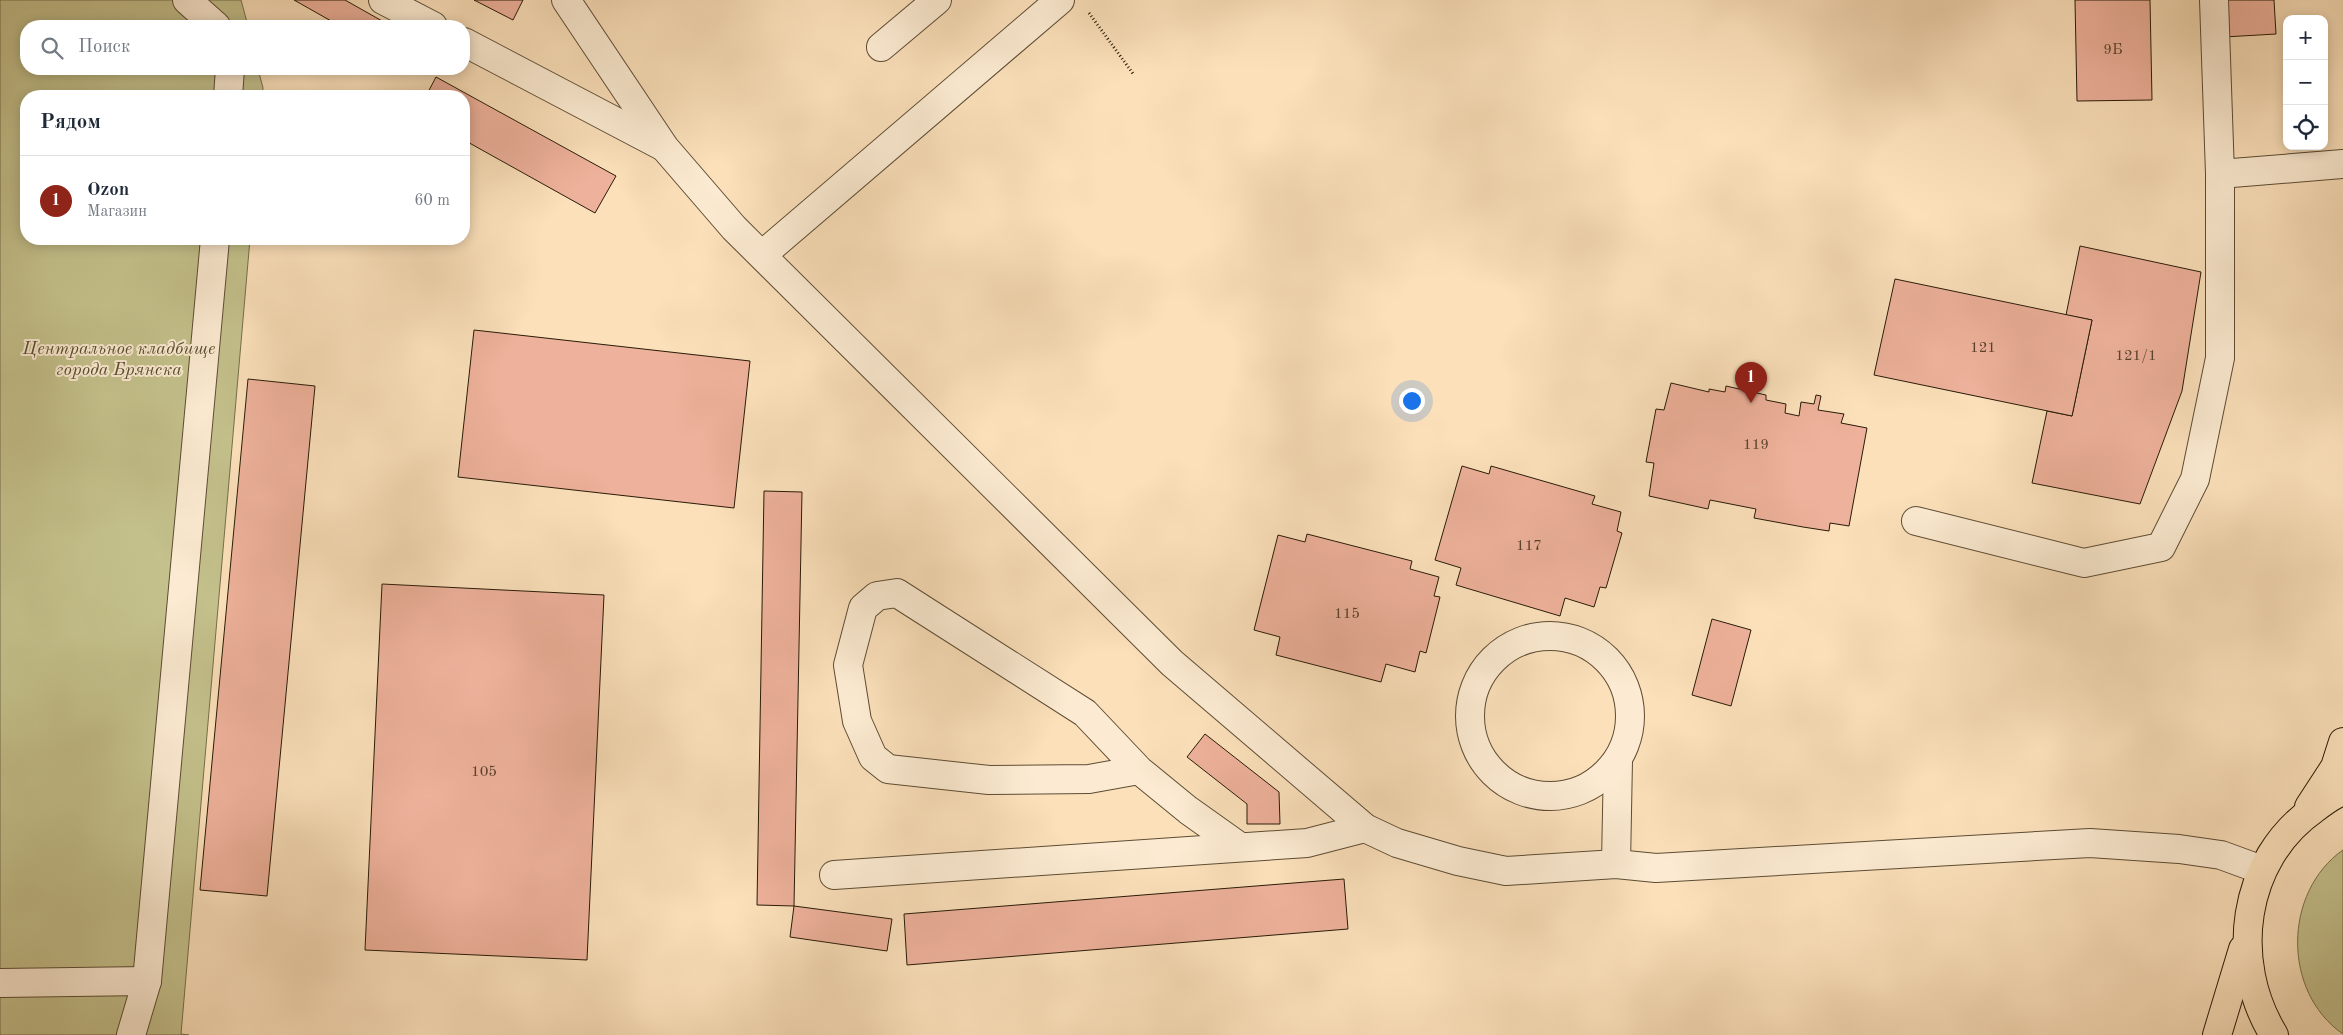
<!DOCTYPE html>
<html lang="ru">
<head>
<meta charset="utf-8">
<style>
  body { margin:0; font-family:"Old Standard TT",serif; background:#f6f6f7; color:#1f2937 }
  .controls { position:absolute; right:15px; top:15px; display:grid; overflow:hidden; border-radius:10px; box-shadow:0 2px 12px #0003 }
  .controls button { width:45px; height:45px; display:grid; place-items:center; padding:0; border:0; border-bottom:1px solid #e0e1e3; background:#fff; color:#1f2937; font:25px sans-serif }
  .you { position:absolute; left:1411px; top:400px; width:18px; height:18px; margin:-12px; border:4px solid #fff; border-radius:50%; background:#1a73e8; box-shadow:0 0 0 8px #1a73e833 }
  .badge { display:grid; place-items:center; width:32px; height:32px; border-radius:50%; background:#8f2418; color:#fff; font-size:16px; font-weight:700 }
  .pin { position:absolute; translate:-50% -41px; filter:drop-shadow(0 1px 2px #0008) }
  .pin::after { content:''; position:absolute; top:26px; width:18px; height:15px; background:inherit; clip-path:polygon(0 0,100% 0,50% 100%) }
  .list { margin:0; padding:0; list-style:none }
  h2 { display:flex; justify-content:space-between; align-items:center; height:65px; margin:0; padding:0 20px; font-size:21px }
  h2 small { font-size:16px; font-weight:400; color:#747a83 }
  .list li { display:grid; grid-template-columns:32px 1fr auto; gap:15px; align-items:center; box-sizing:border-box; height:90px; padding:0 20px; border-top:1px solid #e0e1e3 }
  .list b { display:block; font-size:19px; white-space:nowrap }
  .list p { margin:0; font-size:16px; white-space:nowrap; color:#747a83 }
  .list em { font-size:16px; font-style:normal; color:#747a83 }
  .icon { flex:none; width:28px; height:28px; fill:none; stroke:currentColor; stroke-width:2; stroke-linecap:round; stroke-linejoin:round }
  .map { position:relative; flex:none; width:2343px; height:1035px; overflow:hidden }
  .search { position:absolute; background:#fff; box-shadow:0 2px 12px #0003; left:20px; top:20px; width:450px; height:55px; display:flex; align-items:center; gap:12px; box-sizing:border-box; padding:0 18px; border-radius:20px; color:#747a83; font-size:19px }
  .panel { position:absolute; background:#fff; box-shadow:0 2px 12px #0003; left:20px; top:90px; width:450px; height:155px; border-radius:20px }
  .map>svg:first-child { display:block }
  .green { fill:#c4c18c; stroke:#766e4a }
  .building { fill:#eeb19b; stroke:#281b07 }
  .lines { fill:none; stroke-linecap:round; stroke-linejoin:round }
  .minor-casing { stroke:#5d4c34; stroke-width:30 }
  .major-casing { stroke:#281b07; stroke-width:30 }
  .path { stroke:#281b07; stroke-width:3; stroke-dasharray:1 2.5; stroke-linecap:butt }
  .minor { stroke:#fcebd2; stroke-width:28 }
  .major { stroke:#fbe0ba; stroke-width:28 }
  .labels { text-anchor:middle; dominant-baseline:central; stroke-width:4; stroke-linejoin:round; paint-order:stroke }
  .number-label { font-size:15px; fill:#5a402c }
  .park-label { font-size:18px; font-style:italic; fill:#574d2f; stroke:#fcebd2 }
</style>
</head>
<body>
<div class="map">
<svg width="2343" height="1035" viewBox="0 0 2343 1035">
  <rect width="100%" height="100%" fill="#fbe0ba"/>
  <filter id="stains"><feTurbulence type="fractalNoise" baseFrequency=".004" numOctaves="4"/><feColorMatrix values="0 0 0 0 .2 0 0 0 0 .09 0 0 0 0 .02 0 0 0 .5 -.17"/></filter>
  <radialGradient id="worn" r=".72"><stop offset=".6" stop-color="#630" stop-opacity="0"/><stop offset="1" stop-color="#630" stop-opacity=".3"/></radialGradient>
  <g class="green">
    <path d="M0,0H241L248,26H26V69H258L263,88L262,96H26V239H250L181,1034L189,1035H0Z"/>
    <path d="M2343,850V1034C2282,992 2283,892 2343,850Z"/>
  </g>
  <g class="building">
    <path d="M294,0H345L391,26H340Z"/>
    <path d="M474,0H523L513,20Z"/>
    <path d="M2075,0H2150L2152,100L2077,101Z"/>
    <path d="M2222,0H2274L2276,34L2224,37Z"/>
    <path d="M436,77L616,176L595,213L464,140V96H426Z"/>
    <path d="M2080,246L2201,272L2182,391L2140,504L2032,483L2047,411L2072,416L2092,320L2066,315Z"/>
    <path d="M1895,279L2092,320L2072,416L1874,375Z"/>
    <path d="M474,330L750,361L734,508L458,477Z"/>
    <path d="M248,379L315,386L267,896L200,890Z"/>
    <path d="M1671,383L1709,392V389L1725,392L1726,386L1766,395V400L1786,404L1785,413L1799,416L1801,402L1814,404L1816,395L1821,396L1818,410L1844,414L1841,423L1867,428L1849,526L1830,523L1829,531L1803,527L1754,518L1756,509L1710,500L1708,509L1649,496L1654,463L1646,462L1656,409L1664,410Z"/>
    <path d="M1462,466L1489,474L1491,466L1595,496L1592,504L1621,512L1617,531L1622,533L1606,588L1600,587L1594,607L1565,598L1560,616L1456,585L1461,568L1435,560Z"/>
    <path d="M764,491L802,492L794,906L757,905Z"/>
    <path d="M1307,534L1412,561L1410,569L1439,577L1434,596L1440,597L1426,653L1420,651L1415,672L1386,664L1381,682L1276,655L1280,637L1254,630L1278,535L1305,542Z"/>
    <path d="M382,584L604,595L587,960L365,950Z"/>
    <path d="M1712,619L1751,630L1731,706L1692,695Z"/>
    <path d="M1205,734L1279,792L1280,824H1247V804L1187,757Z"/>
    <path d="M1344,879L1348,929L907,965L904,914Z"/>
    <path d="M794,906L892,919L887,951L790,937Z"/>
  </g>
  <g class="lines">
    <g class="minor-casing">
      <g id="minor">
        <path d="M187,0L216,26"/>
        <path d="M383,0L433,26"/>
        <path d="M566,0L665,148L734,228L1172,663L1365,828L1397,843L1458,861L1506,871L1616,864L1656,868L2090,843L2179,849L2221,855L2262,870"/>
        <path d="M2214,0L2220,174L2343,164"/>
        <path d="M464,42L662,146"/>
        <path d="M881,47L937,0"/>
        <path d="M228,96L230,69"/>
        <path d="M762,255L1060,0"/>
        <path d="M1916,521L2084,563L2161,547L2195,479L2220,358V174"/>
        <circle cx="1550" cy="716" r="80"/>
        <path d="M1139,770L1089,779L989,780L888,769L873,757L857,721L848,665L863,608L877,596L897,593L1085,713L1139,770L1188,810L1240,847"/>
        <path d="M1616,864L1618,760"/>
        <path d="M834,875L1307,843L1365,828"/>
        <path d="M0,983L147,981"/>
        <path d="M131,1035L147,981L215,239"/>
      </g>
    </g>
    <g class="major-casing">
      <g id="major">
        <path d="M2309,807L2335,767L2343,742"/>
        <path d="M2217,1035L2243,949"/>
        <path d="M2274,1035C2229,962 2241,860 2314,809C2323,802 2332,795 2343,791"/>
      </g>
    </g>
    <path class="path" d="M1089,13L1134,75"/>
    <use href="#minor" class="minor"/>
    <use href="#major" class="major"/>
  </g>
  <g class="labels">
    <g class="number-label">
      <text x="2113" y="50">9Б</text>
      <text x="1983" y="348">121</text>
      <text x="2136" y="356">121/1</text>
      <text x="1756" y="445">119</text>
      <text x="1529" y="546">117</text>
      <text x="1347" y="614">115</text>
      <text x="484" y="772">105</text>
    </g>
    <g class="park-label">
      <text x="119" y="349">Центральное кладбище<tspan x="119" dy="21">города Брянска</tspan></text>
    </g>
  </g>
  <rect width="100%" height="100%" filter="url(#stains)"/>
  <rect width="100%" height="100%" fill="url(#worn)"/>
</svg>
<div class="controls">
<button>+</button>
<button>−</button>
<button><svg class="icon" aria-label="locate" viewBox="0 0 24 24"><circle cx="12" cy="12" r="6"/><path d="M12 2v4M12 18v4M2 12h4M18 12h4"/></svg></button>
</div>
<div class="you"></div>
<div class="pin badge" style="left:1751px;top:403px">1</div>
<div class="search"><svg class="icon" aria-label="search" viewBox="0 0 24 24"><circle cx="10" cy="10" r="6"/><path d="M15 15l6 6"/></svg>Поиск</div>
<section class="panel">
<h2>Рядом<small></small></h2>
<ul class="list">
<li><span class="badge">1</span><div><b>Ozon</b><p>Магазин</p></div><em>60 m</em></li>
</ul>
</section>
</div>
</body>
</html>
